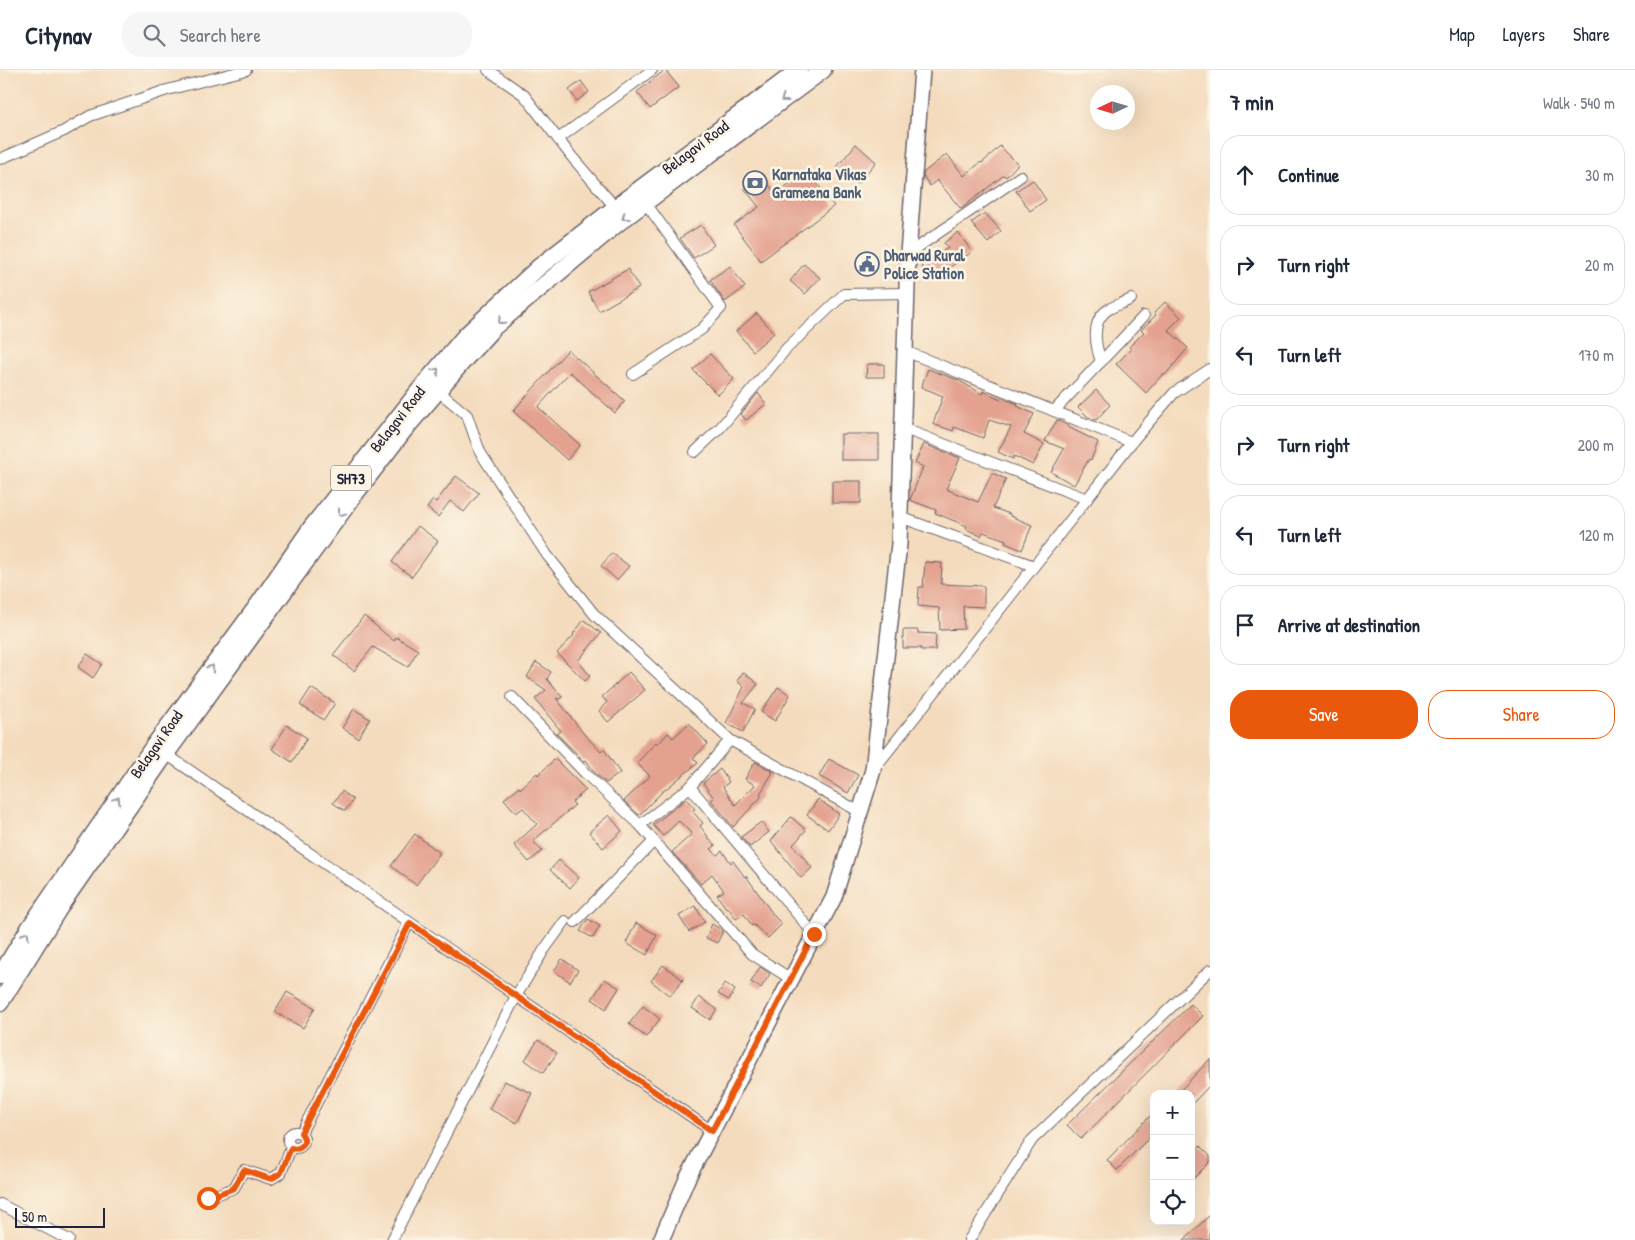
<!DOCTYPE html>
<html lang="en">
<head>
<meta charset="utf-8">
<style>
  body { margin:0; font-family:"Patrick Hand",sans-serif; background:#f6f6f7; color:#1f2937 }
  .controls { position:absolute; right:15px; bottom:15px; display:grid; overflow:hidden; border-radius:10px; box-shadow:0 5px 20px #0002 }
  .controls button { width:45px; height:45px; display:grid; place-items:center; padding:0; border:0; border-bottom:1px solid #e0e1e3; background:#fff; color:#1f2937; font:25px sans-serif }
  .compass { position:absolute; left:1090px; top:15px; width:45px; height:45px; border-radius:50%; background:#fff; box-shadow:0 5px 20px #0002; rotate:266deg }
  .scale { position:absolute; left:15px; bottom:12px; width:90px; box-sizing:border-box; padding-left:5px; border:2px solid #22223b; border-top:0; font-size:14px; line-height:18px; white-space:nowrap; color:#22223b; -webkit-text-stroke:4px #fcf5e5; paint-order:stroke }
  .stop { position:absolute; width:15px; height:15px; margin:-11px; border:4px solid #ea580c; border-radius:50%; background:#fff }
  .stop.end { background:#ea580c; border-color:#fff; box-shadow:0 1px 5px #0008 }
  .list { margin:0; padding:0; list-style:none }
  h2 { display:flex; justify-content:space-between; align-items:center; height:65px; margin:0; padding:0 20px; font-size:21px }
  h2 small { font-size:16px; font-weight:400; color:#747a83 }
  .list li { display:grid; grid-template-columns:32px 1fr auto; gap:15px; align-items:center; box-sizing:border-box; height:80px; margin:0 10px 10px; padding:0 10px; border:1px solid #e0e1e3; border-radius:20px }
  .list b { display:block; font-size:19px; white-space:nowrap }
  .list em { font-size:16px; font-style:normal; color:#747a83 }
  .actions { display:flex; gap:10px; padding:15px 20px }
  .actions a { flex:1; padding:11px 0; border:1px solid #ea580c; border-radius:20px; text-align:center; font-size:18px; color:#ea580c }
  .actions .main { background:#ea580c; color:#fff }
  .icon { flex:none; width:28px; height:28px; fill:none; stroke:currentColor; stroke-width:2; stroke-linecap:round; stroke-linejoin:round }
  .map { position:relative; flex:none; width:1210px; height:1170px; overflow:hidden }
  header { display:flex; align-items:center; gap:30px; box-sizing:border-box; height:70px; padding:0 25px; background:#fff; border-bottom:1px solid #e0e1e3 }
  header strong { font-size:24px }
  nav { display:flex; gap:28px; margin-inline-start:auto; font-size:18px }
  .search { width:350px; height:45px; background:#f6f6f7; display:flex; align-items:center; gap:12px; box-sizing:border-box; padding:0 18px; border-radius:20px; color:#747a83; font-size:19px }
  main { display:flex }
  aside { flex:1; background:#fff }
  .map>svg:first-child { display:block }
  .building { fill:#e4a18f }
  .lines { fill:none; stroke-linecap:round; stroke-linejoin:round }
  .street-casing { stroke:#6c6368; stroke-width:12 }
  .secondary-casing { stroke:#6c6368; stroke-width:18 }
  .primary-casing { stroke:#6c6368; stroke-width:19 }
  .street { stroke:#fff; stroke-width:10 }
  .secondary { stroke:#fff; stroke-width:15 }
  .primary { stroke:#fff; stroke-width:16 }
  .oneway { stroke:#9c9ca7 }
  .route { stroke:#ea580c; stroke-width:6 }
  .labels { text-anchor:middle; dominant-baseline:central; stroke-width:5; stroke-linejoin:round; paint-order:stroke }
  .shield { fill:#fcf5e5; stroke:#63616e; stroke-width:1 }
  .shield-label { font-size:15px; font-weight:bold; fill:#22223b }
  .street-label { font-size:16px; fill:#22223b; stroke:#fcf5e5 }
  .service-label { font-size:16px; font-weight:bold; fill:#4e5e75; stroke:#fcf5e5; text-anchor:start }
</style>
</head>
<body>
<header>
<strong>Citynav</strong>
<div class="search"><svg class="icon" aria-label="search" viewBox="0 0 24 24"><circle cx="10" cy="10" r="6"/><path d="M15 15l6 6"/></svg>Search here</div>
<nav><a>Map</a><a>Layers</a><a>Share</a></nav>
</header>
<main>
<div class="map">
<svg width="1210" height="1170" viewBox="0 0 1210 1170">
  <rect width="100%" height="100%" fill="#fcf5e5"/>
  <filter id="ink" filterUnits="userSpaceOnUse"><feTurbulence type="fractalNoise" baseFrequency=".02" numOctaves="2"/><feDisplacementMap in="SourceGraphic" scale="10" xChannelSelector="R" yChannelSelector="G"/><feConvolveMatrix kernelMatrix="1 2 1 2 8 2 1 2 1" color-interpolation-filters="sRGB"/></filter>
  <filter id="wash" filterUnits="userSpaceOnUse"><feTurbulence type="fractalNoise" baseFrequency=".0096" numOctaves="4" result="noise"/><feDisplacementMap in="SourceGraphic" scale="20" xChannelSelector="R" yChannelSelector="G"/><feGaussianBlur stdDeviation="1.12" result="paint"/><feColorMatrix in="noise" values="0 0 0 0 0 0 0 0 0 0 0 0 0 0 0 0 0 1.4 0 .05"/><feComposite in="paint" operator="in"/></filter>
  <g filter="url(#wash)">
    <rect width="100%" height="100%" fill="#f4dbbd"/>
    <g id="blocks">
      <g class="building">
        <path d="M665,0L679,17L650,39L637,22Z"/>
        <path d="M581,11L589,22L577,31L569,20Z"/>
        <path d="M856,74L876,92L857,114L837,97Z"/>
        <path d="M1000,76L1018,94L1006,107L1004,105L961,139L937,110L930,116L923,106L924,102L947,84L964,106L981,92L982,93Z"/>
        <path d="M807,100L834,136L761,191L734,155L759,137L744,118L761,105L776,124Z"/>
        <path d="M1033,110L1046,130L1030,141L1016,121Z"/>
        <path d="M985,143L1001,161L988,173L971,153Z"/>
        <path d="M701,155L714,175L694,188L680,168Z"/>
        <path d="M958,162L972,182L930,211L921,195L948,178L944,173Z"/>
        <path d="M804,194L820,208L805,224L790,211Z"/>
        <path d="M730,196L745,217L725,232L710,210Z"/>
        <path d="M628,199L639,218L599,241L588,222Z"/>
        <path d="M1165,232L1181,247L1168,260L1188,278L1165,305L1163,304L1146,323L1116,294L1131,279L1129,277L1144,262L1141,260L1156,245L1154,243Z"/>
        <path d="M757,243L774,263L753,281L736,261Z"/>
        <path d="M568,280L625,331L615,343L570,302L538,337L580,375L567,390L513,341Z"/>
        <path d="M710,284L734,309L718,325L693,300Z"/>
        <path d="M867,294H884V307H866Z"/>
        <path d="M928,299L958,310L982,324L983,321L1003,330L1004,329L1018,334L1017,336L1034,344L1024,364L1044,374L1033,395L1014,386L1013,389L998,382L1011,357L989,350L983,368L954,357L953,361L933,354L943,326L921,317Z"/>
        <path d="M1096,320L1110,335L1096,350L1088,347L1078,337Z"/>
        <path d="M758,323L766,334L746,350L741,344Z"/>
        <path d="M1057,350L1069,356L1068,357L1098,372L1091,390L1089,389L1074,415L1051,402L1064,379L1045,371Z"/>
        <rect x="841" y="364" width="38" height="26"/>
        <path d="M924,374L960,388L946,419L978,432L992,403L1006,409L993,438L1010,444V446L1032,455L1022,480L1005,473L1006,470L983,462L981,466L966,459L967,456L935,443L936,440L910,430L923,397L915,393Z"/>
        <path d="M456,406L479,423L464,442L450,431L438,447L427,438L433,430L436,432Z"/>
        <rect x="832" y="411" width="29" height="22"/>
        <path d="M418,456L438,471L412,507L392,492Z"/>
        <path d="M612,483L629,496L617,510L601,496Z"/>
        <path d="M925,492L942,493L941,514L984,516V537L963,536L964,559L940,560L939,538L918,536L919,517H923Z"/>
        <path d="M364,546L394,571L396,567L418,580L408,597L373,577L354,601L333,585Z"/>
        <path d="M584,550L601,563L578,591L590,606L585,611L557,583L574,565L573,564Z"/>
        <path d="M903,560H918V563L936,564L935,580H921V578H903Z"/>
        <path d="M87,584L102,594L93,608L78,597Z"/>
        <path d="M536,592L551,602L547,609L562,627L560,629L556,628L584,664L601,682L604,679L620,703L606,713L595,703L586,690L584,691L557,664L561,661L535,629L546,620L527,607Z"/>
        <path d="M629,602L645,620L608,652L599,641L607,632L602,627Z"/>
        <path d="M743,602L758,614L743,633L755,639L743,662L726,653L744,617L737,611Z"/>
        <path d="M778,617L790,625L775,651L761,642Z"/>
        <path d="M311,618L335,633L324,650L300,635Z"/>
        <path d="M354,639L370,649L358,668L342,658Z"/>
        <path d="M689,653L708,674L693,688L698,693L662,722L639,745L624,731L650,706L637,693L656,672L658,674L668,663L673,668Z"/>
        <path d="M287,655L307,668L292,692L272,679Z"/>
        <path d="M555,689L586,720L572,732L575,735L533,771L542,781L529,792L514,775L537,754L523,738L516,743L504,729L519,717L520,719L537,703L538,705Z"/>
        <path d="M829,689L858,705L848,723L819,706Z"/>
        <path d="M755,692L773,702L760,724L762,726L733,757L711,730L714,728L703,713L720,699L729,712L723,717L735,735L755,715L745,709Z"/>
        <path d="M342,721L353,730L345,741L333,733Z"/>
        <path d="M686,729L695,739L692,741L703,753L700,756L715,776L711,779L717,785L722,781L731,793L733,791L745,807L746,806L775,847L782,854L768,868L754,855L752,856L744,844L736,849L728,837L726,838L717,825L724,821L712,804L701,814L672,782L692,764L679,751L663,766L653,755Z"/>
        <path d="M818,729L839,744L828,760L807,745Z"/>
        <path d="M609,745L622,761L603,778L589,762Z"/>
        <path d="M791,747L806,760L793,775L812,798L801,808L771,771Z"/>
        <path d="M761,752L769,762L750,777L741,767Z"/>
        <path d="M415,764L440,783L416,815L391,796Z"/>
        <path d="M559,790L579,808L570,818L550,800Z"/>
        <path d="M695,836L705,852L689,862L679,846Z"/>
        <path d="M588,849L600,856L593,868L580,861Z"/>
        <path d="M636,853L657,865L647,885L626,873Z"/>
        <path d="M712,854L723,861L717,873L706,868Z"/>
        <path d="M562,889L578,900L570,912L554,901Z"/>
        <path d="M663,895L683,910L670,926L651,911Z"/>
        <path d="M760,897L770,904L761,918L751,912Z"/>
        <path d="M605,909L619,918L606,939L592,929Z"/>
        <path d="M725,913L735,920L729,930L718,924Z"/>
        <path d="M287,922L315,938L303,958L275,942Z"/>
        <path d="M699,927L717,939L710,950L692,938Z"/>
        <path d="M1191,934L1203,946L1081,1069L1067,1055Z"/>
        <path d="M643,936L660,949L646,967L629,954Z"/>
        <path d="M538,970L557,983L543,1003L525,990Z"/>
        <path d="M1210,989V1015L1191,1035V1024H1177Z"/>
        <path d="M504,1011L532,1023L517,1053L489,1039L497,1024L498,1025Z"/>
        <path d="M1154,1042V1063L1117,1100L1107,1090Z"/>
        <path d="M1200,1076L1210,1086V1092L1191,1111V1085Z"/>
        <path d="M1210,1145V1170H1184Z"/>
      </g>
    </g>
  </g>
  <g filter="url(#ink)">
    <use href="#blocks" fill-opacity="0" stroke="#6c6368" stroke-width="1"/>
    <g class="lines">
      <g class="street-casing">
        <g id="street">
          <path d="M488,0L524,25L572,87L615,137"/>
          <path d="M558,69L652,0"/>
          <path d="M0,89L64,61L90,46L167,20L246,0"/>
          <path d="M908,184L1021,106"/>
          <path d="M905,281L1131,372"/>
          <path d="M1101,292C1095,274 1090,250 1109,239C1116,235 1124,233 1131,229"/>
          <path d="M633,304L702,259L721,238L645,132"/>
          <path d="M438,321L467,345L480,382L547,485L594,544L730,670L860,742"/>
          <path d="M1054,341L1144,246"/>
          <path d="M902,358L1087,429"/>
          <path d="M695,382L720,358L786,279L844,224L907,223"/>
          <path d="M900,447L1034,496"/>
          <path d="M512,627L586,704L640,755L752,884L791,909"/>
          <path d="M166,684L712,1061"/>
          <path d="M874,699L1136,367L1174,323L1210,299"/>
          <path d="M690,717L814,864"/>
          <path d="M640,755L690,717L730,670"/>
          <path d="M575,852L654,771"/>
          <circle cx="296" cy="1070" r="8"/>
          <path d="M301,1063L409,853"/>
          <path d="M208,1128L234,1118L244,1100L271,1109L281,1103L291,1078"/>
          <path d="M0,1134L69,1170"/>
          <path d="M392,1170L516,926L544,880L565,851"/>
          <path d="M969,1170L1032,1070L1210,900"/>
        </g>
      </g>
      <g class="secondary-casing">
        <path id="secondary" d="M661,1170L687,1109L834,827L873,700L899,474L908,184L922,0"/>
      </g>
      <g class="primary-casing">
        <g id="primary">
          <path d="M0,906L30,857L153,677L258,535L311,458L426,312L466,265L539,197L625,130L799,0"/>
          <path d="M0,933L63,832L160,692L352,428L405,359L465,289L494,257L618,153L823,0"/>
        </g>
      </g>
      <use href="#street" class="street"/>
      <use href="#secondary" class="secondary"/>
      <use href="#primary" class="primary"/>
    </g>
    <defs><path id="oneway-chevron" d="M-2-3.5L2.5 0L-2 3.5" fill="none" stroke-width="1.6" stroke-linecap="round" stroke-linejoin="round" transform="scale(1.25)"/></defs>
    <g class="oneway">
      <use href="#oneway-chevron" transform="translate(784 29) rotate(144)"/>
      <use href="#oneway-chevron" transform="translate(625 147) rotate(143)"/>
      <use href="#oneway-chevron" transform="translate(501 251) rotate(139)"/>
      <use href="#oneway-chevron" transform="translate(436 301) rotate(-50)"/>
      <use href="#oneway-chevron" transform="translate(341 443) rotate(126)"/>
      <use href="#oneway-chevron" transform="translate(211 598) rotate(-53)"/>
      <use href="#oneway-chevron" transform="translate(117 730) rotate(-56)"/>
      <use href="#oneway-chevron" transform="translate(26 865) rotate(-58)"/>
    </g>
  </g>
  <g class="lines" filter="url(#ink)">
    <path class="route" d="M208,1128L234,1118L244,1100L271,1109L281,1103L291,1078C302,1081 308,1072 301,1063L410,853L712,1061L814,864"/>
  </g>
  <defs>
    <g id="bank-ring" transform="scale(1.25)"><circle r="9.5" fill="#fcf5e5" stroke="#5c6f8a" stroke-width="1.5"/><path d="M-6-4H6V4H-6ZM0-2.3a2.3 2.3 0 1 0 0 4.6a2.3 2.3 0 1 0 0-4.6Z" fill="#5c6f8a"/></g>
    <g id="civic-ring" transform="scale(1.25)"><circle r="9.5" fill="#fcf5e5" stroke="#5c6f8a" stroke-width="1.5"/><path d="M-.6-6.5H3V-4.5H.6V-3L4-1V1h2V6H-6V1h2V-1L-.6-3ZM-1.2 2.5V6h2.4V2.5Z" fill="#5c6f8a"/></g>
  </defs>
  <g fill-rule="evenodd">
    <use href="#bank-ring" x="755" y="113"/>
    <use href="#civic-ring" x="867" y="194"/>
  </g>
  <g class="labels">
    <rect class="shield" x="331" y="395.5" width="40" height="25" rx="4"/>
    <g class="shield-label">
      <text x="351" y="408">SH73</text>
    </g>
    <g class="street-label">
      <text transform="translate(695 77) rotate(-37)">Belagavi Road</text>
      <text transform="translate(397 349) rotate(-52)">Belagavi Road</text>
      <text transform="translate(156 674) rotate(-55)">Belagavi Road</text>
    </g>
    <g class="service-label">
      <text x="772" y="104">Karnataka Vikas<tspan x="772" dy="18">Grameena Bank</tspan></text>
      <text x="884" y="185">Dharwad Rural<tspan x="884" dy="18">Police Station</tspan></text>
    </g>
  </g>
</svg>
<div class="controls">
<button>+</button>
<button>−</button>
<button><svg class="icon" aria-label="locate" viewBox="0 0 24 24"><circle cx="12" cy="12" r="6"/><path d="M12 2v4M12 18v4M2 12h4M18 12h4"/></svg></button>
</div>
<svg class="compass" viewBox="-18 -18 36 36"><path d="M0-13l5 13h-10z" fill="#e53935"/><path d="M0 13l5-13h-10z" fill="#747a83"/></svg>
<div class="scale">50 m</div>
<div class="stop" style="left:208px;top:1128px"></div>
<div class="stop end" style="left:814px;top:864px"></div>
</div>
<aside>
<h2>7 min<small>Walk · 540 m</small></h2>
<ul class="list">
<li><svg class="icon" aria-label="ahead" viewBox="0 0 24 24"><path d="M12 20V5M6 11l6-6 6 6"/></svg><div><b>Continue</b></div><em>30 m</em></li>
<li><svg class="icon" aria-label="right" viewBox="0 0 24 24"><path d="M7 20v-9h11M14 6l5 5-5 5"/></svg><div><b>Turn right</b></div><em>20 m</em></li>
<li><svg class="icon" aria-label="left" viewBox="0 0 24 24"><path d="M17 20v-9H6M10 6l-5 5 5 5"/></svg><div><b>Turn left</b></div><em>170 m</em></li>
<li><svg class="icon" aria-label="right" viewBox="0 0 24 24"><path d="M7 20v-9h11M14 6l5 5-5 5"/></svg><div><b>Turn right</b></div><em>200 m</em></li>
<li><svg class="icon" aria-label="left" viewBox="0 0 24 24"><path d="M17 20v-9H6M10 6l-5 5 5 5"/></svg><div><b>Turn left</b></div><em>120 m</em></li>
<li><svg class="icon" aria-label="arrive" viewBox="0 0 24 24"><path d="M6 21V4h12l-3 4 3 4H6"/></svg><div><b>Arrive at destination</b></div></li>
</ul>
<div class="actions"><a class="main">Save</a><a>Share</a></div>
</aside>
</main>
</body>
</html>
